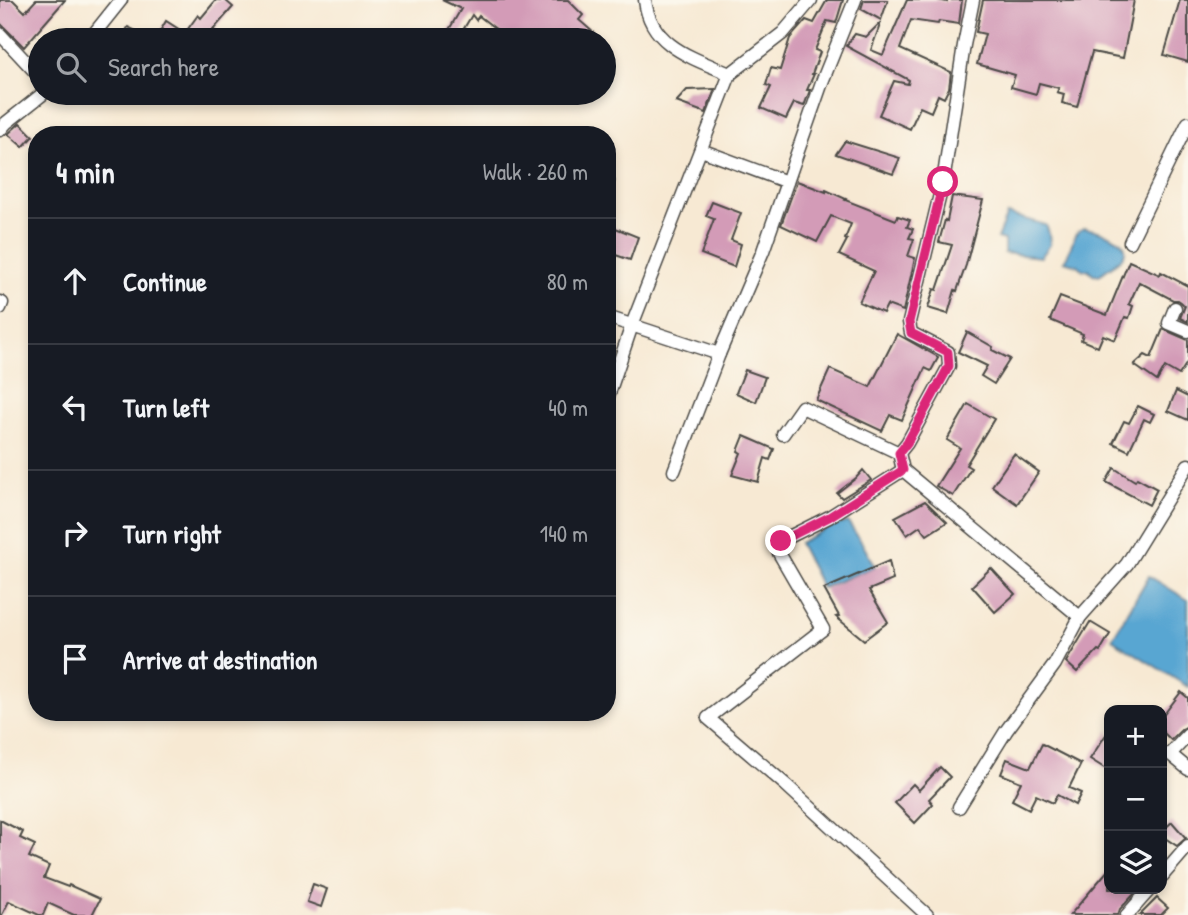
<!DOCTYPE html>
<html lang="en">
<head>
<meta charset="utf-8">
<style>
  body { margin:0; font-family:"Patrick Hand",sans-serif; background:#20242c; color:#f1f3f6 }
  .controls { position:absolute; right:21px; bottom:21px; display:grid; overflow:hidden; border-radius:14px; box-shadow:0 4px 10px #0003 }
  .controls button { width:63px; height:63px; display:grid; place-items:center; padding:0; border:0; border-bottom:2px solid #363941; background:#171b24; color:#f1f3f6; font:35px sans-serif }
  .stop { position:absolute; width:21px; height:21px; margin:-16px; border:5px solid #db2777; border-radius:50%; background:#fff }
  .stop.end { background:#db2777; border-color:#fff; box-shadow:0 2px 7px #0008 }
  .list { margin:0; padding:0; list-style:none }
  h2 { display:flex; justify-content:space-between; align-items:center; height:91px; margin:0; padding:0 28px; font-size:30px }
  h2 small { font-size:23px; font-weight:400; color:#9ea1a6 }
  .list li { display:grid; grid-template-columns:46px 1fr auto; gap:21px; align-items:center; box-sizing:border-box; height:126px; padding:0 28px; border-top:2px solid #363941 }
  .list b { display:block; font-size:26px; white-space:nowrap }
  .list em { font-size:23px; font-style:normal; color:#9ea1a6 }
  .icon { flex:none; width:38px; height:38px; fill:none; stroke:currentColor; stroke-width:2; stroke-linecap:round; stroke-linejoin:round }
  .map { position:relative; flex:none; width:1188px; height:915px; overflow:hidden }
  .search { position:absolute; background:#171b24; box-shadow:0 4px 10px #0003; left:28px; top:28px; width:588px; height:77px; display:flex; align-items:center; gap:18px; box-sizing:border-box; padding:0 24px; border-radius:38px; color:#9ea1a6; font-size:26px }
  .panel { position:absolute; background:#171b24; box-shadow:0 4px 10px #0003; left:28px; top:126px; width:588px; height:595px; border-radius:28px }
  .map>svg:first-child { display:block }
  .water { fill:#59a6d2; stroke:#42687e; stroke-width:2 }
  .building { fill:#d39bb7 }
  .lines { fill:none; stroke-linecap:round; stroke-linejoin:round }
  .minor-casing { stroke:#4a4844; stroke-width:15 }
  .minor { stroke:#fff; stroke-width:12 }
  .route { stroke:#db2777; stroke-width:9 }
</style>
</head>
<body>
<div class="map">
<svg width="1188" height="915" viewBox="0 0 1188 915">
  <rect width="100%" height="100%" fill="#fbf7ec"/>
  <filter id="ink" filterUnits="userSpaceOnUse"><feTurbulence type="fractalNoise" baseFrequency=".0143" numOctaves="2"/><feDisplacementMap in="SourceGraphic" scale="14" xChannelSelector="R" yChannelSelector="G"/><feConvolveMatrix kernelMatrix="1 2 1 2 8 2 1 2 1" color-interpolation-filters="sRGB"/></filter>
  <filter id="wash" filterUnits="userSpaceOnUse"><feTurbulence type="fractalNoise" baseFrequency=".00686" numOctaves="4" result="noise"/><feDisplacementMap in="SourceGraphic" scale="28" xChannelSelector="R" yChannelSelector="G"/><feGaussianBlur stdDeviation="1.57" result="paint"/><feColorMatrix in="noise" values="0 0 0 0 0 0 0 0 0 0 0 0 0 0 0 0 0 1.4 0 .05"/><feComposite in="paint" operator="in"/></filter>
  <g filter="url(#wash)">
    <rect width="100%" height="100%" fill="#f7e9d3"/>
    <g class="water">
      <path d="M1007,214L1046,225L1049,233L1050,245L1041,257L1004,253V240L997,238Z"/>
      <path d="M1083,228C1094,229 1128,238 1125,252C1123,261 1107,268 1100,275L1093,274L1089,270H1083L1077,265L1064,261C1073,250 1070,236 1083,228Z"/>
      <path d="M848,522L862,543L875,567L822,588L799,543L829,527Z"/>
      <path d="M1149,576L1188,600V687L1112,639Z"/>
    </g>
    <g id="blocks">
      <g class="building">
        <path d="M0,0H13L25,12L36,0H65L24,47L0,23Z"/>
        <path d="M216,0H225L233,7L213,30L217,32L211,40H121L128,27L155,40L166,21L185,33L198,15L201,18Z"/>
        <path d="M442,0H568L583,15L579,20L602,40H579L567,31L558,40H506L499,35L501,33L479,16L476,20L472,15L457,40H443L461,9Z"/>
        <path d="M827,0H843L836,23L827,21L815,50L820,52L812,74H814L807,90H810L804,106L794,103L786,119L761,108L771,87L766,85L771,68L780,70L790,38L806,20L814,23Z"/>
        <path d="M864,0H888L881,20L861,9Z"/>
        <path d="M907,0H938L947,2V0H962L959,24L939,21L938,24L911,20L900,49L951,72L949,88L944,98L938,95L931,112L920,107L910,129L879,115L894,81L908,84L909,80L846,46L855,34L866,37L881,22L871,50L883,55Z"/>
        <path d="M983,0H1134L1123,58L1092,52L1077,107L1062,103L1064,94L1057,92L1059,88L1039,83L1036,94L1011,87L1015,75L977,64L985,34L976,32Z"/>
        <path d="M1180,0H1188V62L1164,55Z"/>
        <path d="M715,89L706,113L676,102L687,90Z"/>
        <path d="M20,123L33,136L23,147L8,134Z"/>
        <path d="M845,141L900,158L893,174L836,154Z"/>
        <path d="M797,181L826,192V190L846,199L845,200L896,220L898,216L910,220L907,227L913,229L909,238L914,239L908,256L915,258L903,311L887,305L883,313L859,302L874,271L839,255L847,240L845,239L851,224L831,216L817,242L781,225Z"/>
        <path d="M952,196L983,200L966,265L959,285L957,291L955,290L948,314L928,308L934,289L937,290L952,245L939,242L945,220L947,221Z"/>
        <path d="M712,202L741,213L731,240L741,244L734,267L701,254L714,219L706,216Z"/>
        <path d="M613,227L638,237L630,260L607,252V242Z"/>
        <path d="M1129,261L1160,275L1161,272L1188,286V322L1180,318L1185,306L1181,302L1178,300H1173L1139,282L1129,304L1133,306L1129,318L1125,317L1115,340L1103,335L1098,347L1081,340L1083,334L1050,320L1060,297L1107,315Z"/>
        <path d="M1163,329L1188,340V361L1179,375L1165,367L1157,381L1134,365L1145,355L1151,358Z"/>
        <path d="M967,332L993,347L992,350L1010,359L994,384L981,376L987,366L958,352Z"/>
        <path d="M897,334L938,357V358L931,371L925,368L902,420L890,415L882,431L816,400L830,369L870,387Z"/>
        <path d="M745,370L765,377L756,402L736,393Z"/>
        <path d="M1176,391L1188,397V420L1168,411Z"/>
        <path d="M968,404L994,419L966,465L971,468L953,496L936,486L960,448L947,440Z"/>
        <path d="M1138,406L1154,414L1150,422L1144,419L1129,451L1113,443L1124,421L1129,423Z"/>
        <path d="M744,436L774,449L770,460L765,458L758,482L732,475L741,453L738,451Z"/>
        <path d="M1014,454L1039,472L1017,504L992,486Z"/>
        <path d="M1114,468L1135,481L1137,478L1157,489L1149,505L1106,482Z"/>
        <path d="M863,470L871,480L842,498L837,493L856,478Z"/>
        <path d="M925,501L947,522L927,535L920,526L907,535L895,517Z"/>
        <path d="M889,561L893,580L869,590L888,622L864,640L836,617L839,616L824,589Z"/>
        <path d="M991,568L1015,594L995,612L972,586Z"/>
        <path d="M1090,622L1110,634L1100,651L1098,650L1077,672L1066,662Z"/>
        <path d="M1181,692L1188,698V726L1182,729L1171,740L1162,731V717Z"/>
        <path d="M1109,730V771L1090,759Z"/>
        <path d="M1042,744L1081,764L1069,788L1081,793L1075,805L1057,795L1053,803L1036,795L1029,809L1012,800L1021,782L1001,774L1007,759L1030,768Z"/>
        <path d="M940,767L950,777L929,799L933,804L915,823L895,803L913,784L919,790Z"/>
        <path d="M0,820L23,832L20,838L35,845L29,857L49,866L44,878L68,887L69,885L100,899L92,915H74L48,903L43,915H39L9,901L2,915H0Z"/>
        <path d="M1172,822L1186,838L1177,846L1162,836V831Z"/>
        <path d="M1109,869V889H1139L1120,909L1118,915H1070Z"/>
        <path d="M313,884L327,889L321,907L307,902Z"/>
        <path d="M1157,898L1168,908L1161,915H1140Z"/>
      </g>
    </g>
  </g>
  <g filter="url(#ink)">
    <use href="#blocks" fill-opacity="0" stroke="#4a4844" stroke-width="2"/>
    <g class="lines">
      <g class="minor-casing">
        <g id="minor">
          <path d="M645,0C650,46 693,58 730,74"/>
          <path d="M973,0L964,45L943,182L909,322L911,333L948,352L949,366L907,443L899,453L903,470L1080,617"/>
          <path d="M0,34L40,77"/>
          <path d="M89,40L121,0"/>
          <path d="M0,130L6,123L44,93"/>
          <path d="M701,150L787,182"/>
          <path d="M607,184L608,181"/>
          <path d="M1130,242L1188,123"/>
          <path d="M0,302L2,303L0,308"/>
          <path d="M1175,308L1169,323L1188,331"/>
          <path d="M607,317L719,354L763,251L822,82L855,0"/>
          <path d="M607,399L632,325L730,74L783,33L811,0"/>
          <path d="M783,434L802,407L899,453"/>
          <path d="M903,470L829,517L781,541L779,553L823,629L708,718L786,785L927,915"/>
          <path d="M674,471L719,354"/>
          <path d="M1188,735L1170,754L1188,769"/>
          <path d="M959,807L1006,731L1055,664L1080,617L1127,564L1188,465"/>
          <path d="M1162,876L1188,846"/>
          <path d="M1127,915L1150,889"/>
        </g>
      </g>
      <use href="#minor" class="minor"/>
    </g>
  </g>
  <g class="lines" filter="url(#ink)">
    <path class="route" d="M781,541L829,517L903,470L899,453L907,443L949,366L948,352L911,333L909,322L943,182"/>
  </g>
</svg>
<div class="controls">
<button>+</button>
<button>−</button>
<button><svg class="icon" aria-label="layers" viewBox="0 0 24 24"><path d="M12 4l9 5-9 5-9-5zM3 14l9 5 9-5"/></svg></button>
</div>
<div class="stop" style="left:943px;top:182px"></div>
<div class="stop end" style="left:781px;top:541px"></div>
<div class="search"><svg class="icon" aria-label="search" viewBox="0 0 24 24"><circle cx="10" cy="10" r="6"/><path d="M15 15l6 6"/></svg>Search here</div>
<section class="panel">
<h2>4 min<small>Walk · 260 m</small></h2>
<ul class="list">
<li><svg class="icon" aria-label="ahead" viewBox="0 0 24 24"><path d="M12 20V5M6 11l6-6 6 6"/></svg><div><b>Continue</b></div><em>80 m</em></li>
<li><svg class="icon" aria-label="left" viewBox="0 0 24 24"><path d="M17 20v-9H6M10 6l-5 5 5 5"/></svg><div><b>Turn left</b></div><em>40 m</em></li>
<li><svg class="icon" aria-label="right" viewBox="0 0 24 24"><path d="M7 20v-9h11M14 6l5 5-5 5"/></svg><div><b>Turn right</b></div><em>140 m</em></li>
<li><svg class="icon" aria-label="arrive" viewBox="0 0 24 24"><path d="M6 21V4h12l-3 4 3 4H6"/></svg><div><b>Arrive at destination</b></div></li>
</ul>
</section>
</div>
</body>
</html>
